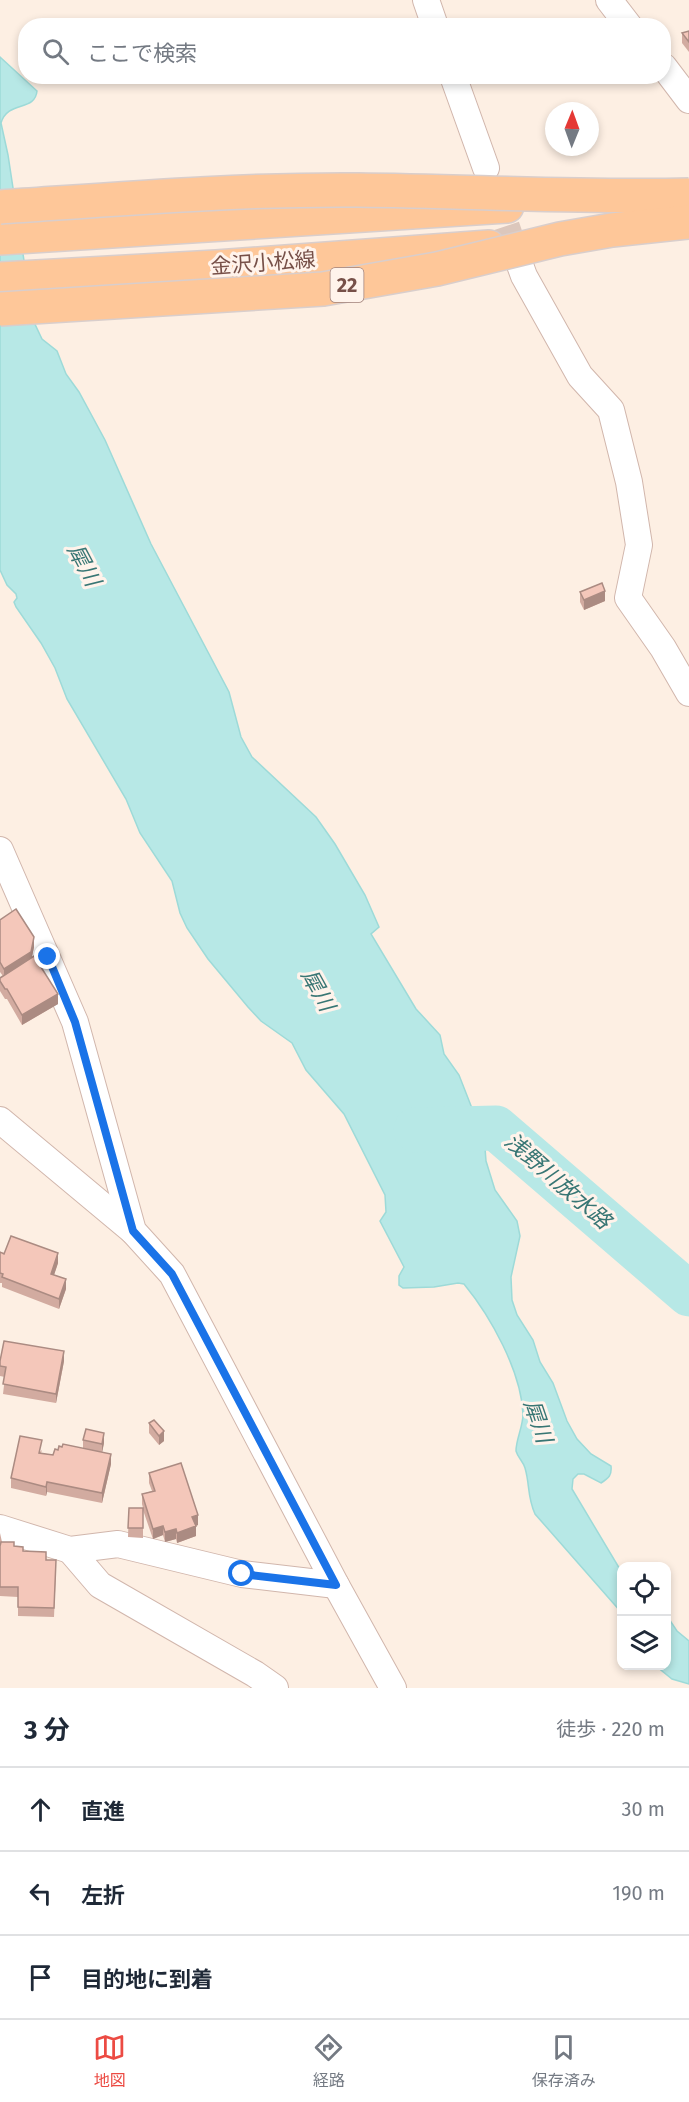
<!DOCTYPE html>
<html lang="ja">
<head>
<meta charset="utf-8">
<style>
  body { margin:0; font-family:"Fira Sans","Noto Sans JP",sans-serif; background:#f2f2f3; color:#1f2937 }
  .controls { position:absolute; right:18px; bottom:18px; display:grid; overflow:hidden; border-radius:12px; box-shadow:0 3px 9px #0003 }
  .controls button { width:54px; height:54px; display:grid; place-items:center; padding:0; border:0; border-bottom:2px solid #e0e1e3; background:#fff; color:#1f2937; font:30px sans-serif }
  .compass { position:absolute; left:545px; top:102px; width:54px; height:54px; border-radius:50%; background:#fff; box-shadow:0 3px 9px #0003; rotate:1deg }
  .stop { position:absolute; width:18px; height:18px; margin:-14px; border:4px solid #1a73e8; border-radius:50%; background:#fff }
  .stop.end { background:#1a73e8; border-color:#fff; box-shadow:0 2px 6px #0008 }
  .list { margin:0; padding:0; list-style:none }
  h2 { display:flex; justify-content:space-between; align-items:center; height:78px; margin:0; padding:0 24px; font-size:26px }
  h2 small { font-size:20px; font-weight:400; color:#747a83 }
  .list li { display:grid; grid-template-columns:39px 1fr auto; gap:18px; align-items:center; box-sizing:border-box; height:84px; padding:0 24px; border-top:2px solid #e0e1e3 }
  .list b { display:block; font-size:22px; white-space:nowrap }
  .list em { font-size:20px; font-style:normal; color:#747a83 }
  .icon { flex:none; width:33px; height:33px; fill:none; stroke:currentColor; stroke-width:2; stroke-linecap:round; stroke-linejoin:round }
  .map { position:relative; flex:none; width:689px; height:1688px; overflow:hidden }
  .search { position:absolute; background:#fff; box-shadow:0 3px 9px #0003; left:18px; right:18px; top:18px; height:66px; display:flex; align-items:center; gap:15px; box-sizing:border-box; padding:0 21px; border-radius:24px; color:#747a83; font-size:22px }
  .sheet { height:330px; background:#fff }
  nav { display:flex; justify-content:space-around; align-items:center; box-sizing:border-box; height:84px; border-top:2px solid #e0e1e3; background:#fff; font-size:16px; color:#747a83 }
  nav a { display:grid; justify-items:center; gap:3px }
  nav .on { color:#ec4b43 }
  .map>svg:first-child { display:block }
  .water { fill:#b7e8e6; stroke:#9ddad8; stroke-width:1.5 }
  .lines { fill:none; stroke-linecap:round; stroke-linejoin:round }
  .river { stroke:#b7e8e6; stroke-width:45 }
  .minor-tunnel { stroke:#dcc7bc; stroke-width:26; stroke-dasharray:26 13; stroke-linecap:butt }
  .minor-casing { stroke:#d1b6ac; stroke-width:28 }
  .major-casing { stroke:#d9cecc; stroke-width:36 }
  .minor { stroke:#fff; stroke-width:26 }
  .major { stroke:#fec799; stroke-width:33 }
  .major-bridge-casing { stroke:#d9cecc; stroke-width:36; stroke-linecap:butt }
  .major-bridge { stroke:#fec799; stroke-width:33 }
  .wall { fill:#d2aba0 }
  .shaded-wall { fill:#ab8b82 }
  .building { fill:#f4c7ba; stroke:#ab8b82; stroke-width:1.5 }
  .route { stroke:#1a73e8; stroke-width:8 }
  .labels { text-anchor:middle; dominant-baseline:central; stroke-width:6; stroke-linejoin:round; paint-order:stroke }
  .shield { fill:#fff3eb; stroke:#a08179; stroke-width:1.5 }
  .shield-label { font-size:20px; font-weight:bold; fill:#775048 }
  .street-label { font-size:21px; fill:#775048; stroke:#fff3eb }
  .water-label { font-size:22px; font-style:italic; fill:#387674; stroke:#fff3eb }
</style>
</head>
<body>
<div class="map">
<svg width="689" height="1688" viewBox="0 0 689 1688">
  <rect width="100%" height="100%" fill="#fdefe3"/>
  <g class="water">
    <path d="M0,57L37,91C35,112 8,100 1,123L8,155L33,320L42,339L57,351L66,374L79,392L105,440L151,544L229,692L241,737L252,757L316,817L335,844L365,895L379,927L371,934L416,1009L440,1035L444,1054L459,1075L475,1116L485,1148L486,1161L495,1190L517,1221L520,1236L511,1277L512,1300L517,1315L533,1340L540,1362L553,1383L567,1421L577,1439L591,1454L611,1466C612,1475 609,1478 601,1483L584,1474H578L573,1479L572,1489L621,1571V1612L535,1514C527,1496 530,1485 525,1468C523,1461 518,1458 516,1451C516,1439 523,1427 523,1414C521,1371 491,1317 464,1284L458,1283L434,1287L403,1288L399,1285V1276L404,1267L380,1221L386,1212L385,1195L344,1114L306,1070L292,1043L261,1021L248,1007L208,959L187,928L180,913L172,881L140,833L126,799L67,699L55,668L41,643L16,607L14,602L17,598L16,594L7,585L0,570Z"/>
    <path d="M667,1616L677,1631L689,1641V1684L672,1679L656,1666H666Z"/>
  </g>
  <g class="lines">
    <path class="river" d="M416,1130L496,1128L689,1294"/>
    <path class="minor-tunnel" d="M494,189L520,265"/>
    <g class="minor-casing">
      <g id="minor">
        <path d="M426,0L435,26"/>
        <path d="M609,0L629,26"/>
        <path d="M664,67L689,100"/>
        <path d="M453,76L486,168"/>
        <path d="M520,265L524,276L580,376L611,410L629,482L639,545L628,598L663,648L689,693"/>
        <path d="M0,850L75,1022L133,1231L172,1274L336,1585L393,1688"/>
        <path d="M0,1120L133,1231"/>
        <path d="M0,1528L70,1550L118,1544L242,1574L336,1585"/>
        <path d="M70,1550L100,1585L255,1674L275,1688"/>
      </g>
    </g>
    <g class="major-casing">
      <g id="major">
        <path d="M0,238L507,206"/>
        <path d="M0,279L216,267L489,247"/>
      </g>
    </g>
    <use href="#minor" class="minor"/>
    <use href="#major" class="major"/>
    <g class="major-bridge-casing">
      <g id="major-bridge">
        <path d="M0,207C119,199 239,189 358,190C468,191 579,198 689,195"/>
        <path d="M0,309L323,289L437,269L560,239L612,230L689,222"/>
      </g>
    </g>
    <use href="#major-bridge" class="major-bridge"/>
  </g>
  <g class="wall">
    <path d="M689,31V52L682,43V33Z"/>
    <path d="M580,592L605,601L584,610L580,602Z"/>
    <path d="M0,920L34,947L32,957L58,1004L22,1025L7,999H5L0,991V978L3,976L0,972Z"/>
    <path d="M0,1252L58,1263L54,1275L66,1289L59,1309L2,1287V1283H0Z"/>
    <path d="M0,1361H64L56,1403L3,1394L5,1377L0,1376Z"/>
    <path d="M149,1423L164,1441L159,1445L149,1433Z"/>
    <path d="M83,1440L104,1443L102,1452L111,1464L102,1503L47,1492L46,1496L11,1488V1478L42,1450L41,1453L53,1455L62,1447L83,1448Z"/>
    <path d="M149,1473L198,1525L196,1526V1536L177,1543L176,1539L165,1542L163,1535L153,1539L143,1510V1538L128,1537L129,1508H143L142,1504V1494L152,1491L149,1483Z"/>
    <path d="M0,1533L2,1542L46,1560L56,1570L54,1617L18,1616V1597L0,1596Z"/>
  </g>
  <g class="shaded-wall">
    <path d="M605,591V601L584,610V600Z"/>
    <path d="M34,937V947L31,961L4,978V969Z"/>
    <path d="M58,994V1004L22,1025V1015Z"/>
    <path d="M58,1253V1263L51,1284V1274Z"/>
    <path d="M66,1279V1289L59,1309V1299Z"/>
    <path d="M64,1351V1361L56,1403V1394Z"/>
    <path d="M164,1431V1441L159,1445V1436Z"/>
    <path d="M104,1433V1443L102,1453V1444Z"/>
    <path d="M111,1454V1464L102,1503V1493Z"/>
    <path d="M47,1482V1492L46,1496V1487Z"/>
    <path d="M198,1515V1525L192,1527V1517Z"/>
    <path d="M163,1526V1535L153,1539V1529Z"/>
    <path d="M196,1526V1536L177,1543V1533Z"/>
    <path d="M176,1529V1539L165,1542V1532Z"/>
  </g>
  <g class="building">
    <path d="M689,31V42L682,33Z"/>
    <path d="M602,583L605,591L584,600L580,592Z"/>
    <path d="M16,909L34,937L31,952L4,969L0,962V920Z"/>
    <path d="M34,956L58,994L22,1015L7,989H5L0,981V978Z"/>
    <path d="M11,1236L58,1253L51,1274L66,1279L59,1299L2,1277L3,1274L0,1273V1252L4,1254Z"/>
    <path d="M4,1341L64,1351L56,1394L3,1384L6,1367L0,1366V1361Z"/>
    <path d="M154,1420L164,1431L159,1436L149,1423Z"/>
    <path d="M86,1429L104,1433L102,1444L83,1440Z"/>
    <path d="M20,1436L42,1440L39,1453L53,1455L55,1449L58,1450L59,1446L62,1447L63,1444L111,1454L102,1493L47,1482L46,1487L11,1478Z"/>
    <path d="M181,1463L198,1515L192,1517L196,1526L177,1533L176,1529L165,1532L163,1526L153,1529L142,1494L155,1491L149,1473Z"/>
    <path d="M129,1508H143V1528H128Z"/>
    <path d="M1,1542H14V1546L23,1547V1551L46,1552V1560H56L54,1608L18,1607V1587H0V1546Z"/>
  </g>
  <g class="lines">
    <path class="route" d="M48,957L75,1022L133,1231L172,1274L336,1585L242,1574"/>
  </g>
  <g class="labels">
    <rect class="shield" x="330.5" y="268" width="33" height="34" rx="4.5"/>
    <g class="shield-label">
      <text x="347" y="285">22</text>
    </g>
    <g class="street-label">
      <text transform="translate(263 263) rotate(-4)">金沢小松線</text>
    </g>
    <g class="water-label">
      <text transform="translate(84 565) rotate(62)">犀川</text>
      <text transform="translate(318 990) rotate(61)">犀川</text>
      <text transform="translate(558 1181) rotate(41)">浅野川放水路</text>
      <text transform="translate(538 1421) rotate(71)">犀川</text>
    </g>
  </g>
</svg>
<div class="controls">
<button><svg class="icon" aria-label="locate" viewBox="0 0 24 24"><circle cx="12" cy="12" r="6"/><path d="M12 2v4M12 18v4M2 12h4M18 12h4"/></svg></button>
<button><svg class="icon" aria-label="layers" viewBox="0 0 24 24"><path d="M12 4l9 5-9 5-9-5zM3 14l9 5 9-5"/></svg></button>
</div>
<svg class="compass" viewBox="-18 -18 36 36"><path d="M0-13l5 13h-10z" fill="#e53935"/><path d="M0 13l5-13h-10z" fill="#747a83"/></svg>
<div class="stop" style="left:242px;top:1574px"></div>
<div class="stop end" style="left:48px;top:957px"></div>
<div class="search"><svg class="icon" aria-label="search" viewBox="0 0 24 24"><circle cx="10" cy="10" r="6"/><path d="M15 15l6 6"/></svg>ここで検索</div>
</div>
<section class="sheet">
<h2>3 分<small>徒歩 · 220 m</small></h2>
<ul class="list">
<li><svg class="icon" aria-label="ahead" viewBox="0 0 24 24"><path d="M12 20V5M6 11l6-6 6 6"/></svg><div><b>直進</b></div><em>30 m</em></li>
<li><svg class="icon" aria-label="left" viewBox="0 0 24 24"><path d="M17 20v-9H6M10 6l-5 5 5 5"/></svg><div><b>左折</b></div><em>190 m</em></li>
<li><svg class="icon" aria-label="arrive" viewBox="0 0 24 24"><path d="M6 21V4h12l-3 4 3 4H6"/></svg><div><b>目的地に到着</b></div></li>
</ul>
</section>
<nav>
<a class="on"><svg class="icon" aria-label="map" viewBox="0 0 24 24"><path d="M3 6l6-2 6 2 6-2v14l-6 2-6-2-6 2zM9 4v14M15 6v14"/></svg>地図</a>
<a><svg class="icon" aria-label="directions" viewBox="0 0 24 24"><path d="M12 3l9 9-9 9-9-9zM9 14v-3h6M13 9l2 2-2 2"/></svg>経路</a>
<a><svg class="icon" aria-label="saved" viewBox="0 0 24 24"><path d="M7 4h10v16l-5-4-5 4z"/></svg>保存済み</a>
</nav>
</body>
</html>
